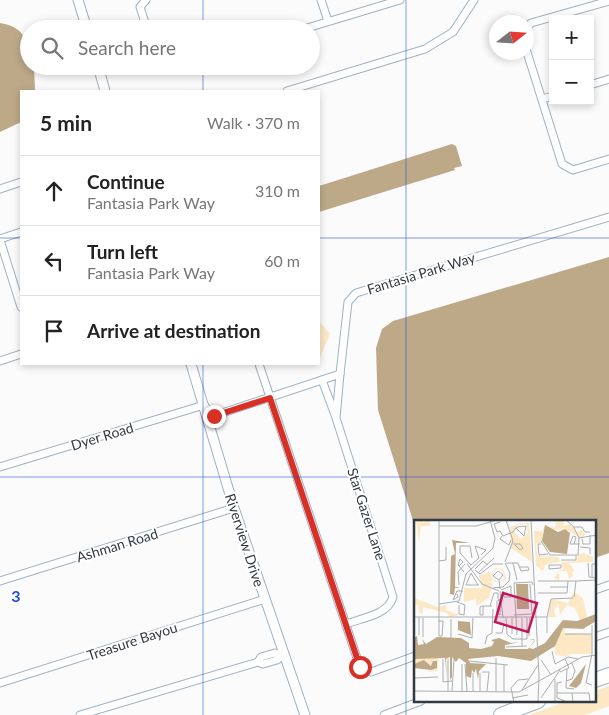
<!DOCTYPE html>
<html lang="en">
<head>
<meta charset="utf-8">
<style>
  body { margin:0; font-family:Lato,sans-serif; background:#f2f2f2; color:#222 }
  .controls { position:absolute; right:15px; top:15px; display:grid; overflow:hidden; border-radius:0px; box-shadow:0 2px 8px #0003 }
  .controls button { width:45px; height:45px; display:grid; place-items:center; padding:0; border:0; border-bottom:1px solid #e0e0e0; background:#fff; color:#222; font:25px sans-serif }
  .compass { position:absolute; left:489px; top:15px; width:45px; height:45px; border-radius:50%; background:#fff; box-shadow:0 2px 8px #0003; rotate:73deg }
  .stop { position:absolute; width:15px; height:15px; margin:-11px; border:4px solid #d93025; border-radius:50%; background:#fff }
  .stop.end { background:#d93025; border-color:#fff; box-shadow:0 1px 5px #0008 }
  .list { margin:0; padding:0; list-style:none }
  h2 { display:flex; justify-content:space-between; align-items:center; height:65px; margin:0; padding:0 20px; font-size:21px }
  h2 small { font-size:16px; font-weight:400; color:#767676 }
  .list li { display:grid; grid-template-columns:32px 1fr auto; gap:15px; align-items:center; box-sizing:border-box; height:70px; padding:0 20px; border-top:1px solid #e0e0e0 }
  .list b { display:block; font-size:19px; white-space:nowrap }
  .list p { margin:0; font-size:16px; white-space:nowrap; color:#767676 }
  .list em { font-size:16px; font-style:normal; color:#767676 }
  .icon { flex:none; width:28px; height:28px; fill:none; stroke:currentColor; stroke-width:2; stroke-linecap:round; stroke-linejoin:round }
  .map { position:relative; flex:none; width:609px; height:715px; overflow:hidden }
  .search { position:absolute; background:#fff; box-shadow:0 2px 8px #0003; left:20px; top:20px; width:300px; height:55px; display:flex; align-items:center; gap:12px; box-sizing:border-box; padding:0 18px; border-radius:28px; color:#767676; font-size:19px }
  .panel { position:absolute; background:#fff; box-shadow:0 2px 8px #0003; left:20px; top:90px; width:300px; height:275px; border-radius:0px }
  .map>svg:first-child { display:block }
  .green { fill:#fde8c6 }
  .water { fill:#bda988 }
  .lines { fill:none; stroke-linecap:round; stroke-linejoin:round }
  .minor-casing { stroke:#9cb2c4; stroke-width:9 }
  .tertiary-casing { stroke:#9cb2c4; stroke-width:11 }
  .motorway-casing { stroke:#9cb2c4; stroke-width:16 }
  .minor { stroke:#fff; stroke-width:7 }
  .tertiary { stroke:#fff; stroke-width:9 }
  .motorway { stroke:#fff; stroke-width:14 }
  .route { stroke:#d93025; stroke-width:6 }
  .grid { fill:none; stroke:#1d4ed8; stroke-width:1; stroke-opacity:0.55 }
  .labels { text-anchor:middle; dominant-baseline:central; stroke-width:4; stroke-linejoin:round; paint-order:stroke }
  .street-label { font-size:14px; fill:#313a42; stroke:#fff }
  .inset-road { fill:none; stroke:#aaaeb1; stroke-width:1 }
  .view { fill:#c2185b; fill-opacity:0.15; stroke:#c2185b; stroke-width:2.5 }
  .inset-edge { fill:none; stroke:#313a42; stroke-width:2.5 }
  .grid-label { font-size:16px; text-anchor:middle; font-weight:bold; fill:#1d4ed8; stroke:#fff; stroke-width:4; stroke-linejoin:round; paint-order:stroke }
</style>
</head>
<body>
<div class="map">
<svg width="609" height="715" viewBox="0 0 609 715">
  <rect width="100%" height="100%" fill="#fbfbfb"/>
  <g class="green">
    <path d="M319,321L330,334L319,360Z"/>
    <path d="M609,686V706L585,715H529L567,701H595V691Z"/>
  </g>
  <g class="water">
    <path d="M0,23C26,27 29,43 29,66L34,67L35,91H21V122L0,132Z"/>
    <path d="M452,144L456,146L462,166L454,168L455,170L319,212V186Z"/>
    <path d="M609,257V553L595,558V521H415V527L378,410L376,348L382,329L393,321Z"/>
  </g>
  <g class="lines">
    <g class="minor-casing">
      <g id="minor">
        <path d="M146,0L140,7L147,29"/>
        <path d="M321,0L328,21"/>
        <path d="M526,28L531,23L609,1"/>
        <path d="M304,29L400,0"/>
        <path d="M526,49L562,164L573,170L609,159"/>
        <path d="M162,66L171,70L185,66"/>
        <path d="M590,85L609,79"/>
        <path d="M287,91L425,49L453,32L474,0"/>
        <path d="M542,99L553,96"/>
        <path d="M0,189L21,182"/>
        <path d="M0,239L21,232"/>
        <path d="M0,240L21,307"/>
        <path d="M0,361L21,354"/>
        <path d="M259,364L360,667L371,672L415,656"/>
        <path d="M340,374L336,418L393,597C388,615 362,618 346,624"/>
        <path d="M322,380L335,415"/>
        <path d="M0,467L204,405L213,416L340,374L348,302L356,293L609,217"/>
        <path d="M0,581L234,508"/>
        <path d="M595,590L609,585"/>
        <path d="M595,637L609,632"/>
        <path d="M258,662L263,664L277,660L284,654"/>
        <path d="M0,683L265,599"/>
        <path d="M80,715L258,662L261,657L275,653L279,655"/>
        <path d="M384,715L421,701"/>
      </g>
    </g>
    <g class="tertiary-casing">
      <g id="tertiary">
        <path d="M78,0L87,29"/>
        <path d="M98,66L105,91"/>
        <path d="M191,364L234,508L305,715"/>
      </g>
    </g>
    <g class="motorway-casing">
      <g id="motorway">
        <path d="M595,680L609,675"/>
        <path d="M501,715L538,701"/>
      </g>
    </g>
    <use href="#minor" class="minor"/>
    <use href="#tertiary" class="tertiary"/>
    <use href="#motorway" class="motorway"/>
  </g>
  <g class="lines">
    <path class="route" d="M214,416L270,398L360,667"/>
  </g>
  <path class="grid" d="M203,0V29M406,0V715M203,66V91M0,238H21M319,238H609M203,364V715M0,477H609"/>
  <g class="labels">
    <g class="street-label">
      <text transform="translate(421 273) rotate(-17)">Fantasia Park Way</text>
      <text transform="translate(102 436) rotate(-17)">Dyer Road</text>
      <text transform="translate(367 514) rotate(72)">Star Gazer Lane</text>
      <text transform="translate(245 540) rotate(72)">Riverview Drive</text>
      <text transform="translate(117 545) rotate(-17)">Ashman Road</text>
      <text transform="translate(132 641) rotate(-18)">Treasure Bayou</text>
    </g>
  </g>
  <g transform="translate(414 520)">
    <rect width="182" height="182" fill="#fbfbfb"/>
    <path d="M2,0H16V6H7L5,23ZM137,0H150L149,6L156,4L163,12L168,10L171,15L167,18L151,9L129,11V22L122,24L123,36L145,37L146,42L132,44L129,51L122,46L120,11H128L131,5L141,8L142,3ZM106,3H115L118,42L97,28L96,7ZM112,4L114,13L107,19L100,12L103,5ZM169,33L179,37V42L155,43L161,51L158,52L159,56L155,59L153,51H145V61L140,58L145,51L149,49L147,42L163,41L164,35ZM82,48L89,49L92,58L89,62L86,63L90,59L89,52L85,49L79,51L78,59L85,62L76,61L79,64L75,78L62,86V79L50,82V68H68L65,56L75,52L76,54ZM160,72L169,78L173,97L166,100L161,88L153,85L146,95L144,84L140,90L142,97H134L137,79L154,83ZM0,78L24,87L32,85V90L46,95L36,97L32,93L9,87V94L5,93L4,85H0ZM149,108H152L150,113L178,114V134H156L152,137L141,134V127L137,129ZM25,137L23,151L11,152L23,148V143L19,141L17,146L11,140L0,144V139Z" fill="#fde8c6" fill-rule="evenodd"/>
    <path d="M131,5L144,12L151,9L156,13L153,34L136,32L128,21ZM38,20L56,23H42L41,67L47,68H41L40,75L36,74L37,36L41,34ZM102,64H114L115,89H103ZM182,94V101L169,109L149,108L141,126L117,141L84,136L54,139L56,143L72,144L65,151L64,159L62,149L60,153L58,150L57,158L52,156V143L45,138L42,142L38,137V157L36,160V137L32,139L33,159L31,138L0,139V118L3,116L4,125L10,124L8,119L12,124L23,117L47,118L55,123V128L67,129L78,126L80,122L77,120L85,118L97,123L106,122L91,125V129H114L121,120L115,119H120L121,121L115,128L119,129L131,123L149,100L163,101ZM44,101L56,102L57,115L44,110ZM10,140L17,146L19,141H23V148L17,150L0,148V144ZM172,144L167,163L162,168L155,166Z" fill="#bda988"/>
    <path class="inset-road" d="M117,0L125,156L124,182M86,2L80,4L83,12L86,11L89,16L96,13M25,6H62L83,0M160,7H168L171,12H176M95,14L99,12L101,9L103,7L112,6L110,16L102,8M88,16L86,19L95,25L97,20M165,18L183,15M168,19L169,24H176V15M127,21L136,35H164L165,18L159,6L152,0M99,24H106L109,28L106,30L101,25M127,24H124L125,35L134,34M160,24L162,17L159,16L156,24H166M166,27L176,28V34M58,38L56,26H46V33L57,45L65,38L61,26L72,30L67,35M147,40H162V36M25,41L32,40V27M91,42L99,21L92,0M92,43H104L107,51L115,50L114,47H106M99,43L103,60M174,43L175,57L183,58M53,44L68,64L85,71M135,45H147V48L135,49ZM45,46L49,42L46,39L44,45L45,46L50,52M61,49L69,41L74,45M61,50L66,54L79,44H89M64,53L80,38M178,58V44H183M85,60L79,56L84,51L89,55L85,60L86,69M124,61H162M45,65L44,52L51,44M64,65L57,53L52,65H65M136,67H154M79,68L89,67L95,61L96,53L91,43M87,70L97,66V77H90L89,71M86,71L89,98M124,73H153L154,61M43,74L44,77L39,80L43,71H49M160,77L162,61L183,60M43,82L51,85L50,95L45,94V85M25,84L45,81L52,54L79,28L81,18L76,0M69,86V95H66V87L68,86H78M76,86L80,73H84V79L86,81V95L83,94V81L87,79M100,95L118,94L116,64M0,97H133L137,79L159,78M133,97V113M9,98V117M92,98L93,114L99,119H113V98M98,98V114M108,98V126M24,101H29V102L28,116H25V0M82,113H88L90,104M44,114L58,118L59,98M151,114H178M5,115V97M103,115L100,63L118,62L119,65M115,116L116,98M37,118V99M71,124L73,116L78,113L79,89M92,127L113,126M138,131L141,144L154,137L164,139M29,139V162L38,161M127,140L137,155M55,141L94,145M48,144V171M51,144L53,171M90,145V172M153,149L152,168L160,169M68,152H75L73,171M146,152L155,148L151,139M59,153V171M0,158L24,157M152,161L158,159L161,151L158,143M148,162L143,163V178L151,181M178,165L172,163L178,134V105M108,170L124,145M0,171L105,172L168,137L183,135M34,171V139M38,171L40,139M66,171V153M82,172V138M143,173H158L159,182M158,173H175L176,181M98,178L114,175M127,178L146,150M100,182L97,168L104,160L114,159M141,182V159"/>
    <path class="view" d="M89,73L123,83L114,112L81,102Z"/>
    <rect width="182" height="182" class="inset-edge"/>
  </g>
  <g class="grid-label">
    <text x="16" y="602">3</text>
  </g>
</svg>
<div class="controls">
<button>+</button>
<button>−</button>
</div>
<svg class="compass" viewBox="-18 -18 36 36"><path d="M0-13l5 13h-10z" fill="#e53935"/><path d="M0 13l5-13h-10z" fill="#767676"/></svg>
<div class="stop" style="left:360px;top:667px"></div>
<div class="stop end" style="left:214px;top:416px"></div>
<div class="search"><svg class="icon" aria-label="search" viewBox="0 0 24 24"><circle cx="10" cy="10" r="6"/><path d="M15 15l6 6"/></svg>Search here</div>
<section class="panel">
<h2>5 min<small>Walk · 370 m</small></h2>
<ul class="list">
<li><svg class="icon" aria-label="ahead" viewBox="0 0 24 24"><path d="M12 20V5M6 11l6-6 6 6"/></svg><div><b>Continue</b><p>Fantasia Park Way</p></div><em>310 m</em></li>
<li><svg class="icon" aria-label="left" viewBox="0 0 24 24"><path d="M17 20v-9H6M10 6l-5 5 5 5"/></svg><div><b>Turn left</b><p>Fantasia Park Way</p></div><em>60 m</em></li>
<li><svg class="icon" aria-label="arrive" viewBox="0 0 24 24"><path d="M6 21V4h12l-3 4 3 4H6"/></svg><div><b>Arrive at destination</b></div></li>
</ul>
</section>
</div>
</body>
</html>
